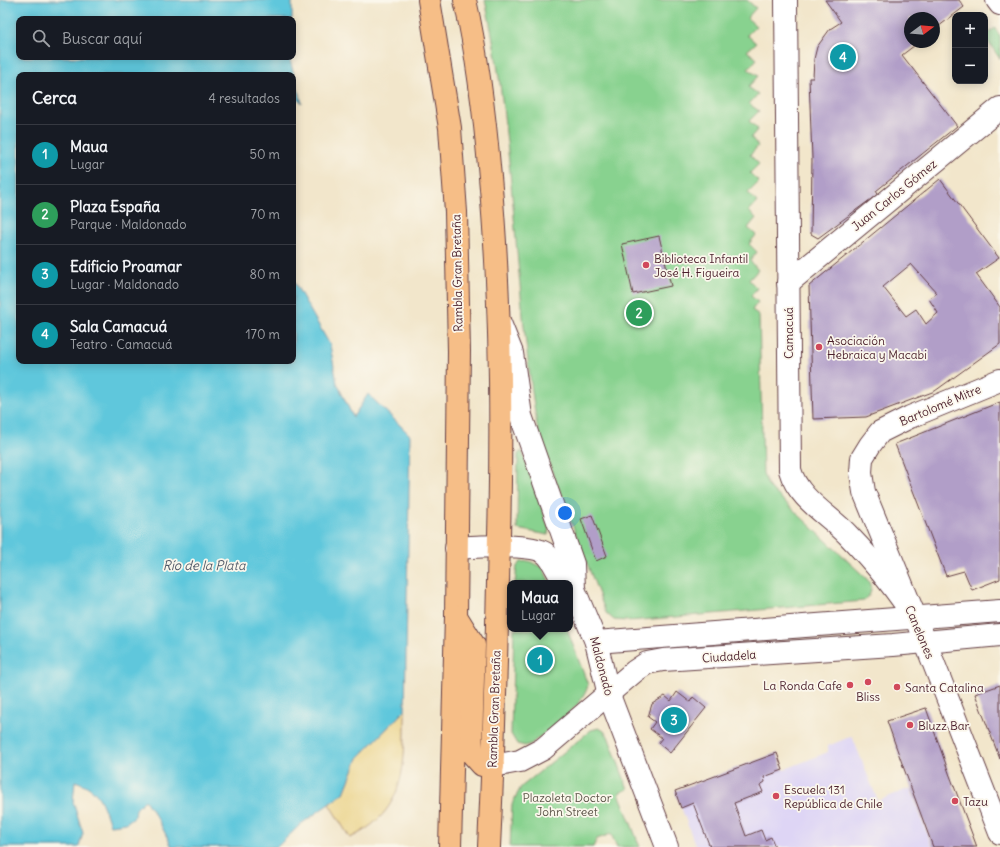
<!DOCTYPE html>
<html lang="es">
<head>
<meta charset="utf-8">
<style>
  body { margin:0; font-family:Delius,sans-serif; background:#20242c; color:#f1f3f6 }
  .controls { position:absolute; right:12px; top:12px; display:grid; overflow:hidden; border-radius:8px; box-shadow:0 2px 10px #0003 }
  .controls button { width:36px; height:36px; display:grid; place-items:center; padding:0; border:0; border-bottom:1px solid #363941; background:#171b24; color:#f1f3f6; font:20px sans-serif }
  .compass { position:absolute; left:904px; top:12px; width:36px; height:36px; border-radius:50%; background:#171b24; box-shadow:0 2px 10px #0003; rotate:74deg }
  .you { position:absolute; left:565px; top:513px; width:14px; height:14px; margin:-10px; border:3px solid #fff; border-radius:50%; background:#1a73e8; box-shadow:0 0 0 6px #1a73e833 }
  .badge { display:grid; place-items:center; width:26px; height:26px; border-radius:50%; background:#db2777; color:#fff; font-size:13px; font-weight:700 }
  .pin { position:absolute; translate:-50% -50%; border:2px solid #fff; box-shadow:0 1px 4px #0006 }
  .popup { position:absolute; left:507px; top:580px; width:66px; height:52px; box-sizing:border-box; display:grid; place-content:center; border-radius:8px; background:#171b24; filter:drop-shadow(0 1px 3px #0005); font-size:13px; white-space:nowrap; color:#9ea1a6 }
  .popup b { font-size:15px; color:#f1f3f6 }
  .popup::after { content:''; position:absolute; left:50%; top:100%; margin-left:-8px; border:8px solid transparent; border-top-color:#171b24 }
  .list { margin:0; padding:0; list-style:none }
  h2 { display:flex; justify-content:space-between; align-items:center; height:52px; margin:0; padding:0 16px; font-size:17px }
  h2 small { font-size:13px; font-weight:400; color:#9ea1a6 }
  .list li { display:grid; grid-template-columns:26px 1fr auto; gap:12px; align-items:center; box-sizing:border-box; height:60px; padding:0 16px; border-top:1px solid #363941 }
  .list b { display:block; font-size:15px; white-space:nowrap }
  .list p { margin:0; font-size:13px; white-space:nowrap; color:#9ea1a6 }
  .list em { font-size:13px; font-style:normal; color:#9ea1a6 }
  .icon { flex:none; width:22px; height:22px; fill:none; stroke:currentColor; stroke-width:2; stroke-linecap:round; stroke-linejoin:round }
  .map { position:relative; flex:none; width:1000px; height:847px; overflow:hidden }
  .search { position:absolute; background:#171b24; box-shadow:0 2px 10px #0003; left:16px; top:16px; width:280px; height:44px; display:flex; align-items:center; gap:10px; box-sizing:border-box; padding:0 14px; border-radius:8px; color:#9ea1a6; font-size:15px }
  .panel { position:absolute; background:#171b24; box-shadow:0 2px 10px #0003; left:16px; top:72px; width:280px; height:292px; border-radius:8px }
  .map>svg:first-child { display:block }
  .built { fill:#ded5f5 }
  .green { fill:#88d28f; stroke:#69785d }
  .sand { fill:#eeda9e; stroke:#9c7c64 }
  .water { fill:#5fc7dc; stroke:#547384 }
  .building { fill:#b19ec8; fill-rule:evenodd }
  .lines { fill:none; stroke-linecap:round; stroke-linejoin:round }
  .minor-casing { stroke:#633d43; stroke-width:24 }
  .major-casing { stroke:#633d43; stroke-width:24 }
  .minor { stroke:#fff; stroke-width:22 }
  .major { stroke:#f6be87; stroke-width:22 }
  .poi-dot { fill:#d1495b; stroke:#fbf7ec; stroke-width:1.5 }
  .labels { text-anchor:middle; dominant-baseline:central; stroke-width:3.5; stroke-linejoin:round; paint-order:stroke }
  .street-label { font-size:12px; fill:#4a1f2b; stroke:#fbf7ec }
  .poi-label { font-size:12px; fill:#4a1f2b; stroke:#fbf7ec; text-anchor:start }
  .park-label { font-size:12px; fill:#5d5549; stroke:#fbf7ec }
  .water-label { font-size:13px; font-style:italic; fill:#515a69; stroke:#fbf7ec }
</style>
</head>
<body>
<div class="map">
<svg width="1000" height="847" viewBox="0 0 1000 847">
  <rect width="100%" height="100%" fill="#fbf7ec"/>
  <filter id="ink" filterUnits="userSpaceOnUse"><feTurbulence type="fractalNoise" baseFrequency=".025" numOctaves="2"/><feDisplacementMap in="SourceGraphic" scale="8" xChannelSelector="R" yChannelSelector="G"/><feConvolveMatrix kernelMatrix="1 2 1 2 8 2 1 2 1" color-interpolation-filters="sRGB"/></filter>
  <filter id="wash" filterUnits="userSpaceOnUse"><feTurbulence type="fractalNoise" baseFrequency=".012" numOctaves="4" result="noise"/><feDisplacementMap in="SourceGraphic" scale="16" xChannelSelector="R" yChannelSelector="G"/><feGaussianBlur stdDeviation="0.9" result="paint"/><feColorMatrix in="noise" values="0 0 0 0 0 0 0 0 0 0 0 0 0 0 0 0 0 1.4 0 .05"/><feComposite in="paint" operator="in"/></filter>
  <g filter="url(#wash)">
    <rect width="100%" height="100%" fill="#f2e6cb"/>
    <path class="built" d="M852,736L878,801L910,788L932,847H696L675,791L777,753L783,770L828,752V746Z"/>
    <g class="green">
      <path d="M485,0H747L756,8L747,18L756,26L747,35L756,43L747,51L757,59L748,69L758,76L748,87L758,94L749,104L759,111L749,121L758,129L751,137L758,146L750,155L759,164L750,173L759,182L748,193L757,202L749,211L756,218L748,228L756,235L749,244L757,252L750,261L758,270L749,280L757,288L751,296L758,302L752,310L759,315L763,473L768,486L867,579C873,588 872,594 864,601L629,621L614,620L606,613L541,443L537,426C530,380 524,332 520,285C511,190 506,94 485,0Z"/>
      <path d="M995,28L1000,36V59L985,37V35Z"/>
      <path d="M522,451L549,529L548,535L517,529L518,454Z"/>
      <path d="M529,561L543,568L550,583H515L517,566L521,562Z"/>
      <path d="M514,629H567L588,685C583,708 549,729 531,744L525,746L517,744L511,734Z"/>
      <path d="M599,728L604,731L608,736L628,789L619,793L640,847H617L611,834L597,839L593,847H510L512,804L521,787L591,730Z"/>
    </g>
    <path class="sand" d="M405,710C405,765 407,811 350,838L329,804L344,793L358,758Z"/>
    <path class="water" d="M0,0H292V19H19V57H289L302,103L293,93V75H19V361H293V280L330,345L337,383L353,417L368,394L410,435L405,710L358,758L344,793L301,824L277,847H172L159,821L145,800L136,809L135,816L126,823L110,825C102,803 100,789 75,781L73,802L83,833L79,847H0Z"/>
    <g id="blocks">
      <g class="building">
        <path d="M825,0H959L964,7L934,30V18H910V42H919L902,55L957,126L876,191L878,194L818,238L811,234L812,158L809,78H813L814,59L817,47L830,29L841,22Z"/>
        <path d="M940,179L999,258L976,274L1000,307V344L935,391L866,417L813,419L809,286ZM911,264L937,293L929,299L938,313L926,324L916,309L906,316L883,287Z"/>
        <path d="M659,236L671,286L633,294L622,244Z"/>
        <path d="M1000,402V579L972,590L964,571L946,576L895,444Z"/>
        <path d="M592,515L607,556L596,561L581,519Z"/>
        <path d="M1000,685V759L975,694Z"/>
        <path d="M677,692L690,702L693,697L706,708L670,753L658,743L662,738L650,729L655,722L648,717L652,704L665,696L671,701Z"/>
        <path d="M926,708L949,773L977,847H933L903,766L887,721Z"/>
        <path d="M777,753L783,770L764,777L765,782L760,785L763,792L734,803L746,836L761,830L765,840L771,837L775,847H710L693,803L681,808L675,791Z"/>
      </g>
    </g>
  </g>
  <g filter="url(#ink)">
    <use href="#blocks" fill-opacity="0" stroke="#633d43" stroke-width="1"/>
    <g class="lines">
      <g class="minor-casing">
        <g id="minor">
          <path d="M786,0L790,470C798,499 828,514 848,535C873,561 896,588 915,619"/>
          <path d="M997,0L1000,4"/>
          <path d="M788,283L1000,108"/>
          <path d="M500,323L512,353L521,416L573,564L574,589L596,642L609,695L667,847"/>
          <path d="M1000,380L910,417L880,432L870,445L862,458L861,473L864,492L925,641L1000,833"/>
          <path d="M456,548C474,547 531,543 545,553C555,561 557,575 566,583"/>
          <path d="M596,642L1000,611"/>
          <path d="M493,766L520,761L543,749L635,671L647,663L663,660L893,645L1000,635"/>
        </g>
      </g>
      <g class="major-casing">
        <g id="major">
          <path d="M429,0L450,128L456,212L459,351L456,616L450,847"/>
          <path d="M465,0C478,58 485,118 490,177C501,297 502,416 499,536C497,639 494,743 489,847"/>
          <path d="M456,616L474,645L471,742L473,755L482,765L493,766"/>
        </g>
      </g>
      <use href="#minor" class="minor"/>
      <use href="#major" class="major"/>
    </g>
  </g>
  <g class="poi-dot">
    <circle cx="646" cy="265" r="4"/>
    <circle cx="819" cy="347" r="4"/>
    <circle cx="868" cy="682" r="4"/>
    <circle cx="850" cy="685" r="4"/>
    <circle cx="897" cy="687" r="4"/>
    <circle cx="910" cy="725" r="4"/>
    <circle cx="776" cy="796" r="4"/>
    <circle cx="955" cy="801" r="4"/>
  </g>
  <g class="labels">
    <g class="street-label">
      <text transform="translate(894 195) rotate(-39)">Juan Carlos Gómez</text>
      <text transform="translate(457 273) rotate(-91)">Rambla Gran Bretaña</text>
      <text transform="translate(788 333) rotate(-90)">Camacuá</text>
      <text transform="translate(940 405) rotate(-23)">Bartolomé Mitre</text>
      <text transform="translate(920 632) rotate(67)">Canelones</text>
      <text transform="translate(729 656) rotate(-4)">Ciudadela</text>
      <text transform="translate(602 666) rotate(75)">Maldonado</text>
      <text transform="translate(494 709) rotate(-88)">Rambla Gran Bretaña</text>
    </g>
    <g class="poi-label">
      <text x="654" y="258">Biblioteca Infantil<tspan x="654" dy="14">José H. Figueira</tspan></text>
      <text x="827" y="340">Asociación<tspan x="827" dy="14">Hebraica y Macabi</tspan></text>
      <text x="842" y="685" text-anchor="end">La Ronda Cafe</text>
      <text x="905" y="687">Santa Catalina</text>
      <text x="868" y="696" text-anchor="middle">Bliss</text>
      <text x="918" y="725">Bluzz Bar</text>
      <text x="784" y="789">Escuela 131<tspan x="784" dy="14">República de Chile</tspan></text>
      <text x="963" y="801">Tazu</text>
    </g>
    <g class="park-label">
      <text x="567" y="797">Plazoleta Doctor<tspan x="567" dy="14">John Street</tspan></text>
    </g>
    <g class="water-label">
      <text x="204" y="565">Río de la Plata</text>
    </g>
  </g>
</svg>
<div class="controls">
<button>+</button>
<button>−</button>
</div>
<svg class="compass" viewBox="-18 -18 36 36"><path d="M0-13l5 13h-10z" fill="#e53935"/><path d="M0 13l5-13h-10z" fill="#9ea1a6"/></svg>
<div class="you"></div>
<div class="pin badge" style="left:540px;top:660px;background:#0f9aa8">1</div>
<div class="popup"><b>Maua</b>Lugar</div>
<div class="pin badge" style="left:639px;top:313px;background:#2e9e5b">2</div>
<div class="pin badge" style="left:674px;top:720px;background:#0f9aa8">3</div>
<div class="pin badge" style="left:843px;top:57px;background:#0f9aa8">4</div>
<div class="search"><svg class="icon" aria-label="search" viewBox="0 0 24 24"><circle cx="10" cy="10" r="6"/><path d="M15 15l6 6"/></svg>Buscar aquí</div>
<section class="panel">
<h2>Cerca<small>4 resultados</small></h2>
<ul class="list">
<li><span class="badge" style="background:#0f9aa8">1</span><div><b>Maua</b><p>Lugar</p></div><em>50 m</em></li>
<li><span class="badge" style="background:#2e9e5b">2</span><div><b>Plaza España</b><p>Parque · Maldonado</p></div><em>70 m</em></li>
<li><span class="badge" style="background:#0f9aa8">3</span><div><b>Edificio Proamar</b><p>Lugar · Maldonado</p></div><em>80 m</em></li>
<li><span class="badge" style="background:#0f9aa8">4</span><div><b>Sala Camacuá</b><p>Teatro · Camacuá</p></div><em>170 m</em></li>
</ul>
</section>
</div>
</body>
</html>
